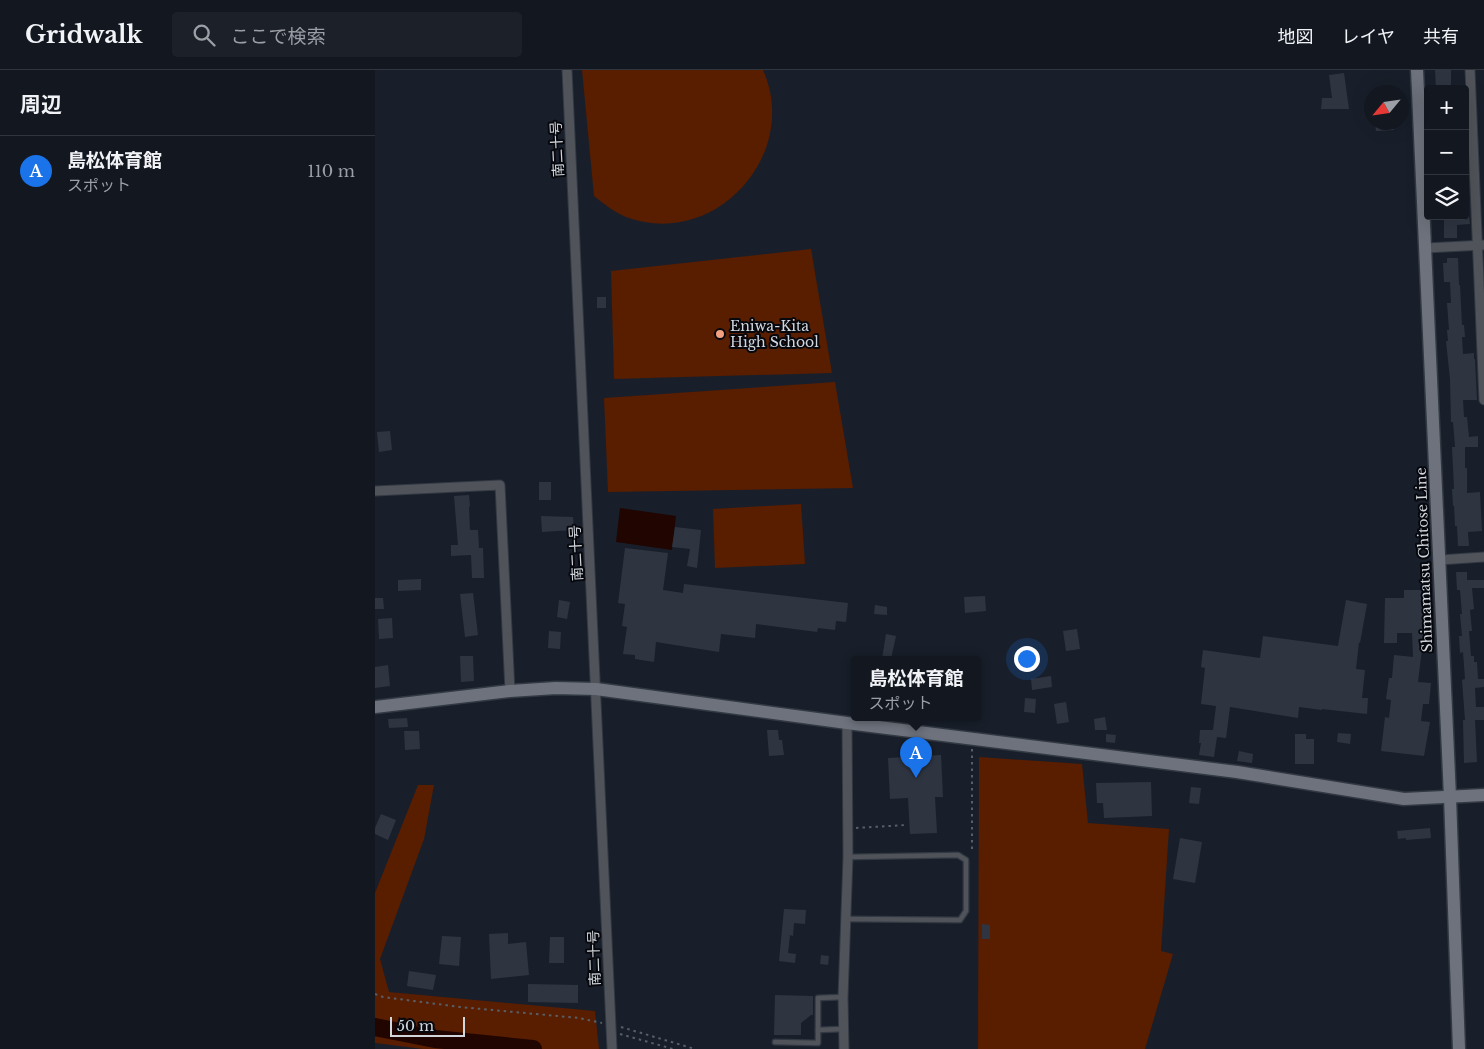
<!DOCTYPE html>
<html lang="ja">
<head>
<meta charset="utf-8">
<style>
  body { margin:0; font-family:"Libre Baskerville","Noto Sans JP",serif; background:#1b2029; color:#f1f3f6 }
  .controls { position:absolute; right:15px; top:15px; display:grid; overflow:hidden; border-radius:5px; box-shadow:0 5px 20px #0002 }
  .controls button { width:45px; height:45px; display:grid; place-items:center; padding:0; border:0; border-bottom:1px solid #31363e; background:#121720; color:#f1f3f6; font:25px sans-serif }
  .compass { position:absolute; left:989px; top:15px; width:45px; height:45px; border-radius:50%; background:#121720; box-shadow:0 5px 20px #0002; rotate:241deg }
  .scale { position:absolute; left:15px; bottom:12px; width:75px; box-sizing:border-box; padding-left:5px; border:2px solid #d2d7de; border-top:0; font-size:14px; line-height:18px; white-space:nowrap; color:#d2d7de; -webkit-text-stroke:4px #06080d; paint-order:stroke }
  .you { position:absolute; left:651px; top:588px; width:18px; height:18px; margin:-12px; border:4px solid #fff; border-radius:50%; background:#1a73e8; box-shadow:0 0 0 8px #1a73e833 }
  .badge { display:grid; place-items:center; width:32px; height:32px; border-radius:50%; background:#1a73e8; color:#fff; font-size:16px; font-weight:700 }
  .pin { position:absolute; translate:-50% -41px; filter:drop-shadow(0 1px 2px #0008) }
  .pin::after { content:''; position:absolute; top:26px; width:18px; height:15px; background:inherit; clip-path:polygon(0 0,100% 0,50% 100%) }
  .popup { position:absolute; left:476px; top:586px; width:130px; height:65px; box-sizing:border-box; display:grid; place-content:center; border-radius:5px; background:#121720; filter:drop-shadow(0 1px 4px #0005); font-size:16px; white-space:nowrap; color:#9c9fa5 }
  .popup b { font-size:19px; color:#f1f3f6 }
  .popup::after { content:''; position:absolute; left:50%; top:100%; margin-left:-10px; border:10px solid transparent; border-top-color:#121720 }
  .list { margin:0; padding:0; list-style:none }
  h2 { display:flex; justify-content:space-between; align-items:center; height:65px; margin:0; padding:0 20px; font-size:21px }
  h2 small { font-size:16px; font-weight:400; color:#9c9fa5 }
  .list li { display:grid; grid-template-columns:32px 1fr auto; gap:15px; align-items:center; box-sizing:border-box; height:70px; padding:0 20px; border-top:1px solid #31363e }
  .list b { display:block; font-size:19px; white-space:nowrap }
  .list p { margin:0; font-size:16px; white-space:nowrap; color:#9c9fa5 }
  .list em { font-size:16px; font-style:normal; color:#9c9fa5 }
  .icon { flex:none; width:28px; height:28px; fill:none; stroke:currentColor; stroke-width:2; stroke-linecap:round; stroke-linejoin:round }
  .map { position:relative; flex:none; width:1109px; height:979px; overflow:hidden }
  header { display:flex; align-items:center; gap:30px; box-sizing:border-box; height:70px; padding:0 25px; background:#121720; border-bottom:1px solid #31363e }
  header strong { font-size:24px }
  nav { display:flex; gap:28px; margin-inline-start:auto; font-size:18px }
  .search { width:350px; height:45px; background:#1b2029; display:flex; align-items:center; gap:12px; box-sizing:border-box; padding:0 18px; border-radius:5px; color:#9c9fa5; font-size:19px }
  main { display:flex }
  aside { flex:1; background:#121720 }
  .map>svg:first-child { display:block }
  .green { fill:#591d00 }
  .water { fill:#200500 }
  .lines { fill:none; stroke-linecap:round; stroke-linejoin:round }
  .river { stroke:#200500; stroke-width:18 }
  .building { fill:#2e3541 }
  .lane-casing { stroke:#323943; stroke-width:7 }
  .street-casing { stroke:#323943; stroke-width:11 }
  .secondary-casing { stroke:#323943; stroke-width:15 }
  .path { stroke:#585f68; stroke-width:2; stroke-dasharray:2.5 4; stroke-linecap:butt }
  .lane { stroke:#50545a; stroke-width:4.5 }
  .street { stroke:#50545a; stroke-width:9 }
  .secondary { stroke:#6d727c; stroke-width:12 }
  .poi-dot { fill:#f2a080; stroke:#06080d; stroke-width:2 }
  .labels { text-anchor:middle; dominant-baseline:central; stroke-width:4; stroke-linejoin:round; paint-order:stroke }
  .street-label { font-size:14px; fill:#d2d7de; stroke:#06080d }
  .poi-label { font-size:14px; fill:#d2d7de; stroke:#06080d; text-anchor:start }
</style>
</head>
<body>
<header>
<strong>Gridwalk</strong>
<div class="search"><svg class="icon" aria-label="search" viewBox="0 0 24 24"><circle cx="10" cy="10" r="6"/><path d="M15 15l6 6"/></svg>ここで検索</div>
<nav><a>地図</a><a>レイヤ</a><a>共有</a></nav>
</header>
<main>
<aside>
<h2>周辺<small></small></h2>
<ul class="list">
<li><span class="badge">A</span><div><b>島松体育館</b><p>スポット</p></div><em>110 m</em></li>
</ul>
</aside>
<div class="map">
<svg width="1109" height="979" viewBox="0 0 1109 979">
  <rect width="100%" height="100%" fill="#181f2a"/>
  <g class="green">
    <path d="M207,0H388C426,85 339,180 251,147C239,142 229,134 219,126Z"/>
    <path d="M436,179L457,303L239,309L236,201Z"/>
    <path d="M460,312L478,418L233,422L229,328Z"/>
    <path d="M426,434L430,494L340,498L338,439Z"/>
    <path d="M604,687L707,694L713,753L794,759L786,881L798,884L770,979H603Z"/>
    <path d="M43,715H59L49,769L5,889L14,922L220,941L224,979H48L0,973V823Z"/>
  </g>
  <path class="water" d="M245,438L301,446L297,480L241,472Z"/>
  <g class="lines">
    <path class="river" d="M0,957L60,969L158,979"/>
  </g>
  <g class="building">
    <path d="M1060,0H1076V19H1061Z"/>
    <path d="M969,3L974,39H946L947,28H957L954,5Z"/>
    <path d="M1000,52H1018L1019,60L1001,61Z"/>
    <path d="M1069,146H1094L1095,154L1082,155V168H1069Z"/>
    <path d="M1072,188H1083L1084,215H1085L1087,255H1089L1090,267H1087L1088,284L1099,283V289H1100L1102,330H1088L1089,347H1092L1094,367L1103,366V377H1090V398H1092V423L1105,422L1107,461L1093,462L1094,476H1083L1082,456H1080L1079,435L1078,436L1077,419H1079L1077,377H1080L1078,352H1076L1075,309L1071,271H1073L1072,260H1074L1072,233H1076L1075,212H1069L1068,193H1072Z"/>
    <rect x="222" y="227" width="9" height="11"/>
    <path d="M15,361L17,380L4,382L2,362Z"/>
    <rect x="164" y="412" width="12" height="18"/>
    <path d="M94,425L95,436L94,437L95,460H103L104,478H108L109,508H97L96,485L76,486V475H83L79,426Z"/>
    <path d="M166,446L198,447L199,460L167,462Z"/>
    <path d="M300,457L326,460L322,498L312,496L315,479L297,477Z"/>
    <path d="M250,478L293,483L288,520L308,523L309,514L473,533L471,552L461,551L460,560L443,558L442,562L381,554L380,568L346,564L344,582L281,572L279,592L260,589V585L248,584L252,557L247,556L250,534L243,533Z"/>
    <path d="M1081,502H1092V510H1109V518H1097L1099,539L1095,540L1097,561H1094L1096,586H1099V592H1102L1103,609H1109V617L1100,618L1101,637H1109V650H1100L1102,692L1089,693L1088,650H1090L1087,610L1090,609L1088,582L1085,583L1084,566H1087L1085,544H1087L1085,520H1082Z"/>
    <path d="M46,509V520L23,521V510Z"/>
    <path d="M1029,520H1049L1050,578L1047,579L1043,612L1056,613L1054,634H1048L1046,651L1055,652L1049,686L1006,681L1010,647L1014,648L1016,630L1011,629L1014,608H1017L1019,585L1038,587L1037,563H1022V573H1009L1010,528H1029Z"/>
    <path d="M98,523L103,565L90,567L85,524Z"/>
    <path d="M610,526L611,541L590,543L589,527Z"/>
    <path d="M0,528H8L9,539H0Z"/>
    <path d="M184,530L195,532L192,549L182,547Z"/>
    <path d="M971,530L992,534L985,573L984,572L981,599L990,600L987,628H993L992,644L947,639V640L924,637L923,648L855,637L851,668L842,667L839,687L824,685L826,673H824L825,660H838L841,636L826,634L830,598L826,597L828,580L885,588L888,566L963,576Z"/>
    <path d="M500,535L512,537V545L499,544Z"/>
    <path d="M17,548L18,568L4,569L3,549Z"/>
    <path d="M702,559L705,579L691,581L688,561Z"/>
    <path d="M174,561L186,562L185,579L173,578Z"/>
    <path d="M511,564L521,566L516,589H507Z"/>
    <path d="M85,586H98L99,611L86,612Z"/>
    <path d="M13,595L15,616L0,618V597Z"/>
    <path d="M676,606L677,617L657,620L656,609Z"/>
    <path d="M650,628L661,629L660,643L649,642Z"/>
    <path d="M691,632L694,652L682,654L679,634Z"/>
    <path d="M730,647L732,660H720L719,649Z"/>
    <path d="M32,648L33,657L14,658L13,649Z"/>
    <path d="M392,660H403L404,670H407L409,685L394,686Z"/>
    <path d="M29,661H44L45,679L30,680Z"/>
    <path d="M963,663L976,664L975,674L962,672Z"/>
    <path d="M731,664L741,665L740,673L731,672Z"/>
    <path d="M920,664H931V669H939V694H920Z"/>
    <path d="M864,681L878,684L877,693L862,691Z"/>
    <path d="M566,685L568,727H560L562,763L535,764L533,728L515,729L513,688Z"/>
    <path d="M776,712L777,746L729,748L728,733H722L721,713Z"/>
    <path d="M816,717L826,718L824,734L814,733Z"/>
    <path d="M6,744L21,750L13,770L0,764V758Z"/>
    <path d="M1055,758L1056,768L1031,770V768L1023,769L1022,761Z"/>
    <path d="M805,768L827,772L820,813L798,809Z"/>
    <path d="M409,839L431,840L430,854L419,853L418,866L415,865L413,883L421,884L420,893L404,891Z"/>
    <path d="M607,854L615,855V869H607Z"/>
    <path d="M133,863V874L151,872L154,905L116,909L114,864Z"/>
    <path d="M67,866L86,867L84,896L64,894Z"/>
    <path d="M175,867H189V893H174Z"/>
    <path d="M446,885L454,886L453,895L445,894Z"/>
    <path d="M34,901L61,905L58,920L32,916Z"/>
    <path d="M153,914L203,915V933L153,932Z"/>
    <path d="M400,925L438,926V945H436L426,953V965H399Z"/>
  </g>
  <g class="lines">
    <g class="lane-casing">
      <g id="lane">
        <path d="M472,849L585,850L591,841V790L583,785L473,787"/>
        <path d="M468,927L443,928V960L468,959"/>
        <path d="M400,972L443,973V960"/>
      </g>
    </g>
    <g class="street-casing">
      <g id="street">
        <path d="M192,0L237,979"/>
        <path d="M1095,0L1109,330"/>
        <path d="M1051,178L1109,175"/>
        <path d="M0,421L125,415L135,621"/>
        <path d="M1064,490L1109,487"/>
        <path d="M469,979L468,927L473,787L472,653"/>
      </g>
    </g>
    <g class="secondary-casing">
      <g id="secondary">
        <path d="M1042,0L1075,727L1084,979"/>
        <path d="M0,637L135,621L181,618L221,619L472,653L862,702L1029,729L1109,725"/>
      </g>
    </g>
    <g class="path">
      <path d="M597,679V782"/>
      <path d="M481,758L531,755"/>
      <path d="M0,924L8,927L85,937L204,948L227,953"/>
      <path d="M246,957L320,979"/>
      <path d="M245,964L298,979"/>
    </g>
    <use href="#lane" class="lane"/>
    <use href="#street" class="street"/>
    <use href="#secondary" class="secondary"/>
  </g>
  <circle class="poi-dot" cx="345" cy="264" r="5"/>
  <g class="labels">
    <g class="street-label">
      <text transform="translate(182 79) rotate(-93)">南二十号</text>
      <text transform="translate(201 483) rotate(-93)">南二十号</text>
      <text transform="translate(1049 490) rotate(-92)">Shimamatsu Chitose Line</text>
      <text transform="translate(219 888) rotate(-92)">南二十号</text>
    </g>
    <g class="poi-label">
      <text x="355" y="256">Eniwa-Kita<tspan x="355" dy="16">High School</tspan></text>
    </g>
  </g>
</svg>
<div class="controls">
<button>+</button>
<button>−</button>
<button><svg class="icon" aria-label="layers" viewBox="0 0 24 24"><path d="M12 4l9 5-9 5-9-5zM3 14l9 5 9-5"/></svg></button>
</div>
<svg class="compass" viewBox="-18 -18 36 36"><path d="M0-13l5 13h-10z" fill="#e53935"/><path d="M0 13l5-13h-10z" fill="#9c9fa5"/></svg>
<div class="scale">50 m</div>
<div class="you"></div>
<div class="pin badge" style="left:541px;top:708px">A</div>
<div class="popup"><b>島松体育館</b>スポット</div>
</div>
</main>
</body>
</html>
